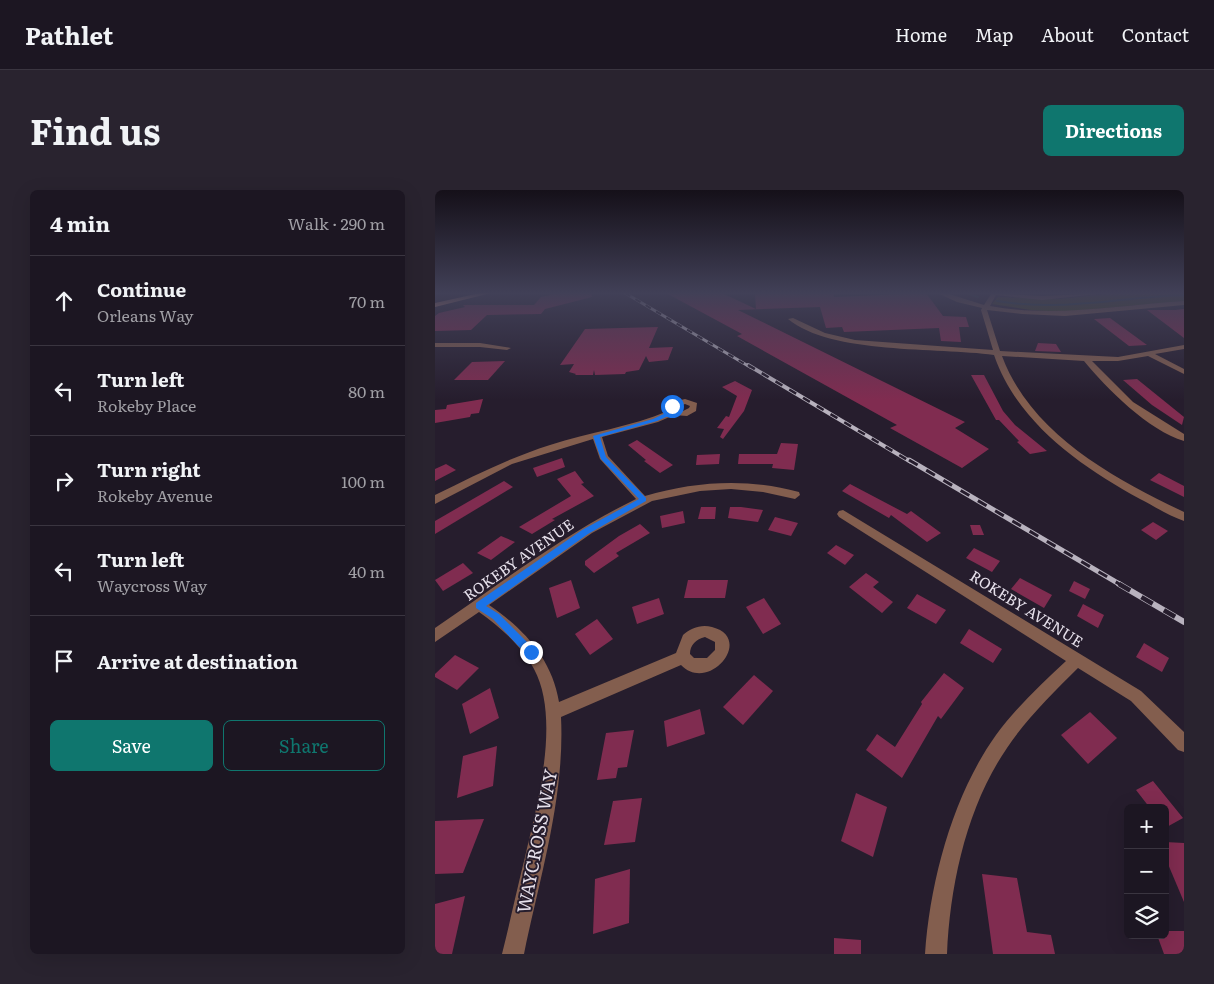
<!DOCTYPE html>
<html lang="en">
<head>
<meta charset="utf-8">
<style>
  body { margin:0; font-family:Literata,serif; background:#29232f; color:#f1f3f6 }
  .controls { position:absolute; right:15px; bottom:15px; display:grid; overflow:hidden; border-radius:8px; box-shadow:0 5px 20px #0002 }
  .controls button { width:45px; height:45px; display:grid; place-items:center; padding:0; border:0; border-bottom:1px solid #3a3540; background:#1c1622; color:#f1f3f6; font:25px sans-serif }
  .stop { position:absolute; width:15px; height:15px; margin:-11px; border:4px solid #1a73e8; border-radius:50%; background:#fff }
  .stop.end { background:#1a73e8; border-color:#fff; box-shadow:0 1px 5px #0008 }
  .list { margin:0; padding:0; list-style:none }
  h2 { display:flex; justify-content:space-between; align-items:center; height:65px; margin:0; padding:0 20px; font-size:21px }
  h2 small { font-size:16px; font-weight:400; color:#a09fa5 }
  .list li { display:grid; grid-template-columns:32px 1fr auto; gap:15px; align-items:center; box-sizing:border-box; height:90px; padding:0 20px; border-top:1px solid #3a3540 }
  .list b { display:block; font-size:19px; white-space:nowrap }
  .list p { margin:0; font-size:16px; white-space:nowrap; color:#a09fa5 }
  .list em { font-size:16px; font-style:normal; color:#a09fa5 }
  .actions { display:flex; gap:10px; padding:15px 20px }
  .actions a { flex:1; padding:11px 0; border:1px solid #0f766e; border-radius:8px; text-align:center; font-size:18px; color:#0f766e }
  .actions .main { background:#0f766e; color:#fff }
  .icon { flex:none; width:28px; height:28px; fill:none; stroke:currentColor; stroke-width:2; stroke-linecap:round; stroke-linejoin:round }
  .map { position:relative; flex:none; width:749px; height:764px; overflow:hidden; border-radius:8px }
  header { display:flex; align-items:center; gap:30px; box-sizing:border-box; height:70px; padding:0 25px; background:#1c1622; border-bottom:1px solid #3a3540 }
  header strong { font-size:24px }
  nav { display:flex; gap:28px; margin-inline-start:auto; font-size:18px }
  .intro { display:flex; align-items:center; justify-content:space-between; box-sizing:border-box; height:120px; padding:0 30px }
  h1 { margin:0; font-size:35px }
  .button { padding:12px 22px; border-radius:8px; background:#0f766e; color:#fff; font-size:18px; font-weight:700 }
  main { display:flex; gap:30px; padding:0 30px }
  aside { flex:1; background:#1c1622; border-radius:8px; box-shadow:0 5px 20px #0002 }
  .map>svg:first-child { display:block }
  .forest { fill:#434b18 }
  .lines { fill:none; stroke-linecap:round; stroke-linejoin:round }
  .stream { stroke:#1a4748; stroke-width:2 }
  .building { fill:#802c50 }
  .minor { fill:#835e4e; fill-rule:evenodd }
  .major { fill:#e79a78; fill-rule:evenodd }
  .rail-far3-casing { stroke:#b8b2be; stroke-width:3 }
  .rail-far2-casing { stroke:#b8b2be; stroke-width:4 }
  .rail-far1-casing { stroke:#b8b2be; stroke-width:5 }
  .rail-casing { stroke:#b8b2be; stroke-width:6 }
  .rail-far3 { stroke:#261d2d; stroke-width:2; stroke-dasharray:6; stroke-linecap:butt }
  .rail-far2 { stroke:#261d2d; stroke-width:2.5; stroke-dasharray:8; stroke-linecap:butt }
  .rail-far1 { stroke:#261d2d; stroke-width:3; stroke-dasharray:10; stroke-linecap:butt }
  .rail { stroke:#261d2d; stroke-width:4.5; stroke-dasharray:13; stroke-linecap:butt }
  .route { fill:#1a73e8 }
  .labels { text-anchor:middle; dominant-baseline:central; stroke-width:4; stroke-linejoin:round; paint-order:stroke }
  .street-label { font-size:15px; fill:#e6e0eb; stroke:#261d2d }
  .near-street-label { font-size:18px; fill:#e6e0eb; stroke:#261d2d }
</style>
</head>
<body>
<header>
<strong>Pathlet</strong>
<nav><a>Home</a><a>Map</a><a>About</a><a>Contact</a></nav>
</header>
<div class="intro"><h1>Find us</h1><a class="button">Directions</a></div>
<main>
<aside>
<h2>4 min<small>Walk · 290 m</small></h2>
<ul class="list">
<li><svg class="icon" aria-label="ahead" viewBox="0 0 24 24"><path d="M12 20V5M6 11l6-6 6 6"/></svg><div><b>Continue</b><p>Orleans Way</p></div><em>70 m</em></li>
<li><svg class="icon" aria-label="left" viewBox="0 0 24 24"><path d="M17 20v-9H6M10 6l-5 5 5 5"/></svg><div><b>Turn left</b><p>Rokeby Place</p></div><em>80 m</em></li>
<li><svg class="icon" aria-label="right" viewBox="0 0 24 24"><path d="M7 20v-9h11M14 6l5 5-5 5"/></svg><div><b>Turn right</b><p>Rokeby Avenue</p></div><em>100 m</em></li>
<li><svg class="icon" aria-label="left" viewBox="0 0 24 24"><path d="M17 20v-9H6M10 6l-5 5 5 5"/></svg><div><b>Turn left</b><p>Waycross Way</p></div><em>40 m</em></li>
<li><svg class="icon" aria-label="arrive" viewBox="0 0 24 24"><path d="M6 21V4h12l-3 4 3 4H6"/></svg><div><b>Arrive at destination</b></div></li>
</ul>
<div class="actions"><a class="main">Save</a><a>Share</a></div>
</aside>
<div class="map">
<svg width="749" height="764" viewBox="0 0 749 764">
  <rect width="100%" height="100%" fill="#261d2d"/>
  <path class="forest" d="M680,103H749V111L626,122L596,120L557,114L563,107L625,109Z"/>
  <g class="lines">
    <g class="stream">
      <path d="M531,103L543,107"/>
      <path d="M562,111C625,122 686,107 749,105"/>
    </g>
  </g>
  <g class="building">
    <path d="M123,103H157V107L110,119L106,124L52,125L36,140L0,141V126L4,123L30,117L28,115H99L106,107Z"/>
    <path d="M231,103H287L321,119L320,104L398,103L399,107L491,103L508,126L531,127L534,137H524L526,152L506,151L504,138L409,142L407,137L391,138L385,117L303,120L530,232L520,238L554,259L527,278L455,238L462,235L302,146L307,144Z"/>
    <path d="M749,119V148L712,120H740Z"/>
    <path d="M675,128L712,155L694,156L659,129Z"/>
    <path d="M223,137L214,158L238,157L233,170L214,172L211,166L204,180L191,182L190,184L160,185L159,180L158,185H140L141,184L134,182L139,174L125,175L150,139Z"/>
    <path d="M603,153L621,154L626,162L600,161Z"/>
    <path d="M70,171L53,190H19L37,172Z"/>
    <path d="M536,185H549L568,221L580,235L612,261L595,264L582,252L584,251L564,230H561Z"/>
    <path d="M702,189L749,227L747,235L717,215L688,190Z"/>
    <path d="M300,191L317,200L309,221L288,249L285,247L289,239L282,238L291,226L294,227L302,206L287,197Z"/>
    <path d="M48,209L44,223L36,224L35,227L0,233V220L11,219L12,215Z"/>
    <path d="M202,250L238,275L225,283L209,271L211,270L193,255Z"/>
    <path d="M346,253L363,254L359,280L337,278L338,274H303L304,264H342Z"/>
    <path d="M285,264L284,274L261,275L262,265Z"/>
    <path d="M127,268L130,277L102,287L98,278Z"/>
    <path d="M11,274L21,280L0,291V279Z"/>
    <path d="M140,281L149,293L146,294L159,306L117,329L120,330L97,344L84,337L136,306L122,289Z"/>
    <path d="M724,283L749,296V307L715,290Z"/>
    <path d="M69,291L78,297L0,344V331Z"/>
    <path d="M415,294L472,324L476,321L506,343L492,352L456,325L454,328L407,301Z"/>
    <path d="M266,317H281L280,329H263Z"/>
    <path d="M295,317H306L328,320L323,332L293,328Z"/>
    <path d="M248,321L250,333L227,338L225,326Z"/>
    <path d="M340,327L363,333L356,346L333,340Z"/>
    <path d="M718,332L733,341L721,350L706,340Z"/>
    <path d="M205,334L215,343L181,363L184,366L159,383L150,375V371L184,346Z"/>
    <path d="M535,335H545L549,345H538Z"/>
    <path d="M66,346L80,352L56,370L42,363Z"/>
    <path d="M401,355L419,365L410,375L392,363Z"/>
    <path d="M539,358L565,371L557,382L531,368Z"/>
    <path d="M28,373L38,383L8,401L0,390Z"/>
    <path d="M431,383L444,392L438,397L458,412L447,423L414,397Z"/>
    <path d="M585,388L617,405L609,418L576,399Z"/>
    <path d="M136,390L145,418L122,428L114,398Z"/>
    <path d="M253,390H293L290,408H249Z"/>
    <path d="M639,391L655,399L650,409L634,401Z"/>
    <path d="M482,404L511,420L501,434L472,418Z"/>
    <path d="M224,408L229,424L202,434L197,417Z"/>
    <path d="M329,408L346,434L328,444L311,417Z"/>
    <path d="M648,414L669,425L663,438L642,426Z"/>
    <path d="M162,429L178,449L155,465L140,444Z"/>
    <path d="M534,439L567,459L558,473L525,453Z"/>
    <path d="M709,453L734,468L727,482L701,467Z"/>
    <path d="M20,465L44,478L22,500L0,487V484Z"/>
    <path d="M509,483L529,498L506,529L503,526L467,588L431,560L442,544L460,557L487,514L486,512Z"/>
    <path d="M319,485L338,501L308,535L288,517Z"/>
    <path d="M55,498L64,528L35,544L27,514Z"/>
    <path d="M265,519L270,544L232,557L229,531Z"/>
    <path d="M655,522L682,548L653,574L626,545Z"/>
    <path d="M199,540L192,577L183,578L181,588L162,590L171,543Z"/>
    <path d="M62,556L58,596L22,608L28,566Z"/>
    <path d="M718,591L748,628L730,638V618H715L701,600Z"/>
    <path d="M421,603L452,617L438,667L406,651Z"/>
    <path d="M207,608L200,652L169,655L178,611Z"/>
    <path d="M49,629L28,683L0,684V631Z"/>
    <path d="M730,652L749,653V712L730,667Z"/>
    <path d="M195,679L194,733L158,744L160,689Z"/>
    <path d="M547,684L582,688L592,742L616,745L620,764H558Z"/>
    <path d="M30,706L17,764H0V714Z"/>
    <path d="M730,741H749V764H729L722,745H730Z"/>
    <path d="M399,748L426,750V764H399Z"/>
  </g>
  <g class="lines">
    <g class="minor">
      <path d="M502,103H511L549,115L556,104L554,103L607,106L673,103L607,110L561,105L555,116C620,128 683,115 749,111V115L630,126L587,124L552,120L565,161L683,167L749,155V159L720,164L749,179V184L713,166L683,171H657L698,212L749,244V251C714,241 671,198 649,171L567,166C596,244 678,288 749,322V331C734,326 719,316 705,309C645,276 582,232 559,165C502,157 397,165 353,129L358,128L390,143L420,150L558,160L546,120L547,118L522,112Z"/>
      <path d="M0,153H45L76,158L72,160L45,157H0Z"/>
      <path d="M250,209L262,213L261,221L252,226L239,225L223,232L167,247L173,266L210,306C261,291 313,288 364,302L365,305L360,309L328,302L296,299L265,301L217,311L157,343L54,415C89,439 117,469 124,512L241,463L248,445C256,438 266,434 277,437C320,448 274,504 246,475L126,527C130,606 105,687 89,764H67C75,732 82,699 90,667C102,615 126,529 99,479C87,456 65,437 44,422L0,452V438C66,393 129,344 201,309L165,269L158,249L77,274L0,314V305C39,286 74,268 115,255C154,242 196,237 233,221L232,218L238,212ZM250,214L255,216L254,218L248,221L241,220L240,218ZM270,447L280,452V460L272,468H259L255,464C255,455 261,449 270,447Z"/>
      <path d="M408,320L706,501L749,542V562L743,560L696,511L643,478C618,503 592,528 572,558C532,616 515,694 512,764H490C495,691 518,605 561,545C581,518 606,494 631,471L404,327L402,324L404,321Z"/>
    </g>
    <path class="major" d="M45,103H56L0,117V113Z"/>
    <g class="rail-far3-casing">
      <path id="rail-far3" d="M190,103L315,177"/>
    </g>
    <g class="rail-far2-casing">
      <path id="rail-far2" d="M313,175L476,272"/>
    </g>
    <g class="rail-far1-casing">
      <path id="rail-far1" d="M474,270L686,395"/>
    </g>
    <g class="rail-casing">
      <path id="rail" d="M684,394L749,432"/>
    </g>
    <use href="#rail-far3" class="rail-far3"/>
    <use href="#rail-far2" class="rail-far2"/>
    <use href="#rail-far1" class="rail-far1"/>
    <use href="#rail" class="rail"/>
  </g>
  <linearGradient id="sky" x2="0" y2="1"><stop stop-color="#151019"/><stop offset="0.49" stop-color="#414057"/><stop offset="1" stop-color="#414057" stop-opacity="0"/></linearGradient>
  <rect width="749" height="210" fill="url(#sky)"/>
  <path class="route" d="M237,214L240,216V223L222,231L165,247L171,267L211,308V311L153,344L51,416L64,424L99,459V465H92L58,429L41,418V413L147,340L204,309L166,269L158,246L218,229L235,221L234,216Z"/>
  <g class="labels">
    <g class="street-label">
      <text transform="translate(83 369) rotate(-35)">ROKEBY AVENUE</text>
      <text transform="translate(592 418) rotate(32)">ROKEBY AVENUE</text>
    </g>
    <g class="near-street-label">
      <text transform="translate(101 651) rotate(-79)">WAYCROSS WAY</text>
    </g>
  </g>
</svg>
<div class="controls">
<button>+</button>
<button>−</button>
<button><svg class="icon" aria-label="layers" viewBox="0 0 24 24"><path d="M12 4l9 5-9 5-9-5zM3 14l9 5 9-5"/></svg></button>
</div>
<div class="stop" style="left:237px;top:216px"></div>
<div class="stop end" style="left:96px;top:462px"></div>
</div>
</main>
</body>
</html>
